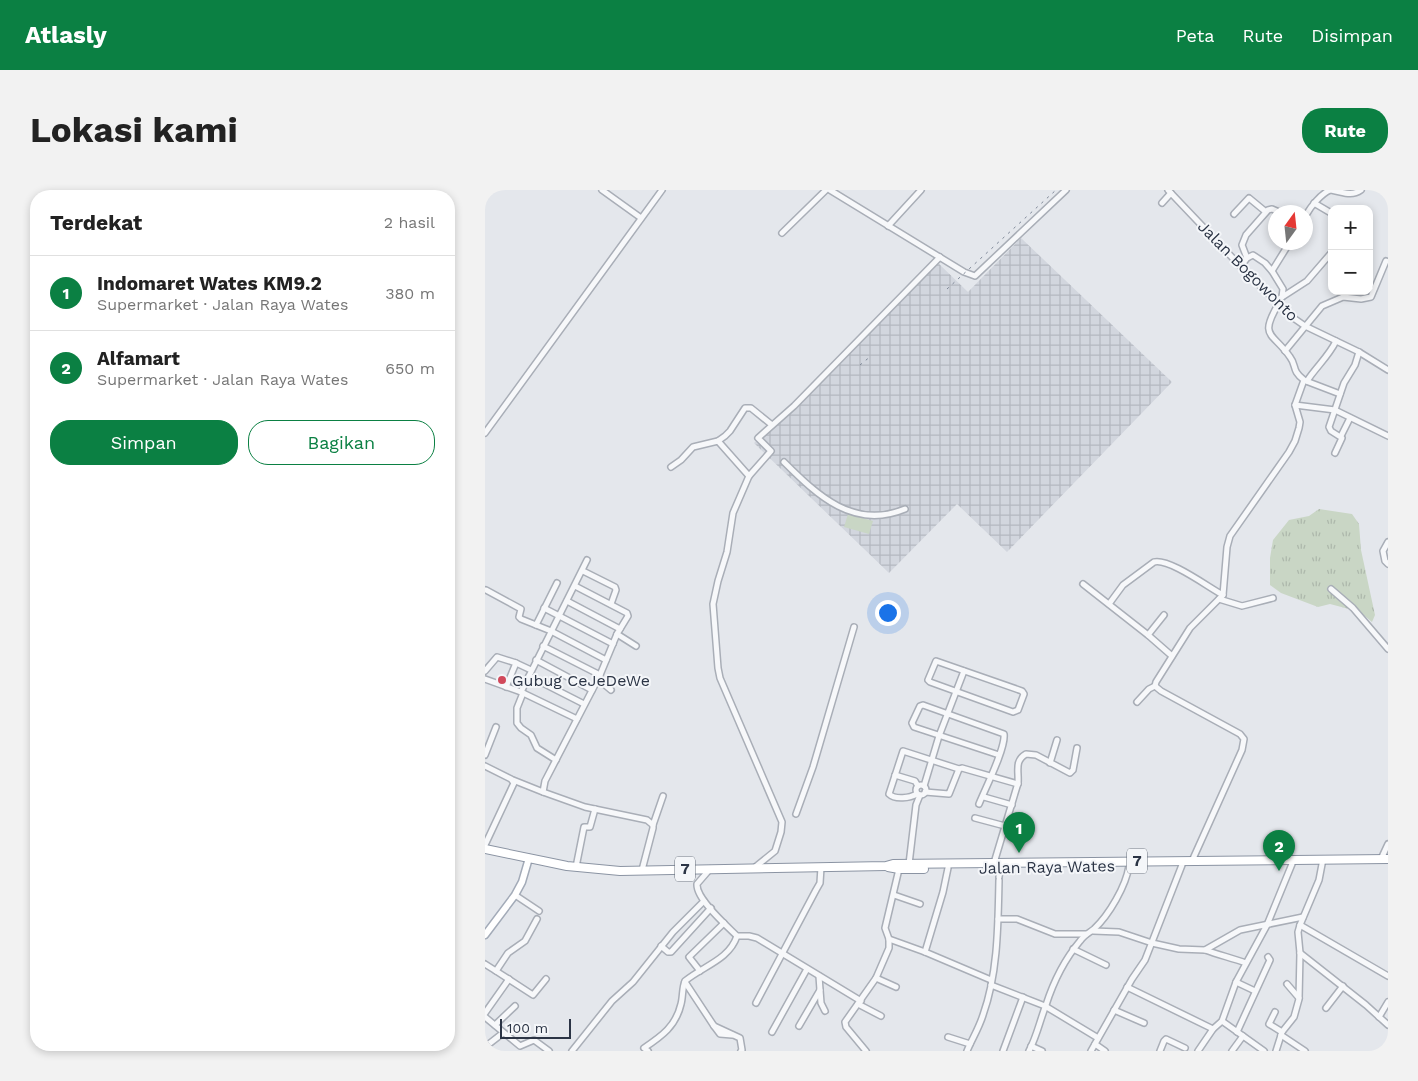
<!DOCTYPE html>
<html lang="id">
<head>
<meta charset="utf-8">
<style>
  body { margin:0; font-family:"Work Sans",sans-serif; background:#f2f2f2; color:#222 }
  .controls { position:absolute; right:15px; top:15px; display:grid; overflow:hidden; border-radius:10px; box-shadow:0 2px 8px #0003 }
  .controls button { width:45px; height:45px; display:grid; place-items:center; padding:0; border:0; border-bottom:1px solid #e0e0e0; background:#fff; color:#222; font:25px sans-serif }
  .compass { position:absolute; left:783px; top:15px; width:45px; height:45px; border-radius:50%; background:#fff; box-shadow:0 2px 8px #0003; rotate:15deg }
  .scale { position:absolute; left:15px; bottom:12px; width:71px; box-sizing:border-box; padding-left:5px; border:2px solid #2b3445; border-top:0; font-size:14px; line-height:18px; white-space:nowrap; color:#2b3445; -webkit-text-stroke:4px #f4f6f9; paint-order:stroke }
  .you { position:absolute; left:402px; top:422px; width:18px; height:18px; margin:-12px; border:4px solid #fff; border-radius:50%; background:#1a73e8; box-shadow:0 0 0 8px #1a73e833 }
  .badge { display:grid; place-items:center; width:32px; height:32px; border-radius:50%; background:#0b8043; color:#fff; font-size:16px; font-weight:700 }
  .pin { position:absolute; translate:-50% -41px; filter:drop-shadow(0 1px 2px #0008) }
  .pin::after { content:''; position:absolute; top:26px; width:18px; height:15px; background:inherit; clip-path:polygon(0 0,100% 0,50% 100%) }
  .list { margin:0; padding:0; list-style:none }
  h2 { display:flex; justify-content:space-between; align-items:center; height:65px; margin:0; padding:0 20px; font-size:21px }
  h2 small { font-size:16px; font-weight:400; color:#767676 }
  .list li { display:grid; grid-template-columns:32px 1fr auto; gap:15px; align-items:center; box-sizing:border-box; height:75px; padding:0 20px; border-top:1px solid #e0e0e0 }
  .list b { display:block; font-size:19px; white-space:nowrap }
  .list p { margin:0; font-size:16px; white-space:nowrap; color:#767676 }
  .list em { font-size:16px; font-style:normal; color:#767676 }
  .actions { display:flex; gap:10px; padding:15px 20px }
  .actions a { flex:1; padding:11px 0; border:1px solid #0b8043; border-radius:20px; text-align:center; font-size:18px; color:#0b8043 }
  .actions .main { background:#0b8043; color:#fff }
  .map { position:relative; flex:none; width:903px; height:861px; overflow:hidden; border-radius:20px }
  header { display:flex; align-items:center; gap:30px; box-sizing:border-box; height:70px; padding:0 25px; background:#0b8043; color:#fff }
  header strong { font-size:24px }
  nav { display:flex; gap:28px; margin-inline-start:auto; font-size:18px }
  .intro { display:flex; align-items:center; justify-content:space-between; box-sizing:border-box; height:120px; padding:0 30px }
  h1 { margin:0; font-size:35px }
  .button { padding:12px 22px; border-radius:20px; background:#0b8043; color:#fff; font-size:18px; font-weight:700 }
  main { display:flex; gap:30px; padding:0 30px }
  aside { flex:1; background:#fff; border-radius:20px; box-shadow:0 2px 8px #0003 }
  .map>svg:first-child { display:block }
  .industrial { fill:url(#industrial-grid) }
  .grass { fill:url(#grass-tufts) }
  .pitch { fill:#c9d6c5 }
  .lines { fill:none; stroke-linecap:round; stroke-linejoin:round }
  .minor-casing { stroke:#a9aeb7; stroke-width:8 }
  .major-casing { stroke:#a3abb8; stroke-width:9 }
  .highway-casing { stroke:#8b94a3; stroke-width:10 }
  .minor { stroke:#f7f8fa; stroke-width:5 }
  .major { stroke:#fff; stroke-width:6 }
  .highway { stroke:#fff; stroke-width:8 }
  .rail { stroke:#7d8696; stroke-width:1; stroke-dasharray:2.5 5; stroke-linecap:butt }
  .poi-dot { fill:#d1495b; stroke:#f4f6f9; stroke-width:2 }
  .labels { text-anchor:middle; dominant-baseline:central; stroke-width:4; stroke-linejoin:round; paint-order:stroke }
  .shield { fill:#f4f6f9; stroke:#676e7b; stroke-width:1 }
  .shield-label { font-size:15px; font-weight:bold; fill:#2b3445 }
  .street-label { font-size:16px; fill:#2b3445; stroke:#f4f6f9 }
  .poi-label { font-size:16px; fill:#2b3445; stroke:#f4f6f9; text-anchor:start }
</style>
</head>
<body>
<header>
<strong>Atlasly</strong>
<nav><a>Peta</a><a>Rute</a><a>Disimpan</a></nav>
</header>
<div class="intro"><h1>Lokasi kami</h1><a class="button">Rute</a></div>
<main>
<aside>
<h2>Terdekat<small>2 hasil</small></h2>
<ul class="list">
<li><span class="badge">1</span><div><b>Indomaret Wates KM9.2</b><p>Supermarket · Jalan Raya Wates</p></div><em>380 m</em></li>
<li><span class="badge">2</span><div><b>Alfamart</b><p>Supermarket · Jalan Raya Wates</p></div><em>650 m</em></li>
</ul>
<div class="actions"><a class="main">Simpan</a><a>Bagikan</a></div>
</aside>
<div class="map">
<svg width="903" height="861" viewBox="0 0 903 861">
  <defs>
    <pattern id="industrial-grid" width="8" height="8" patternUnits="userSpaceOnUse" patternTransform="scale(1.25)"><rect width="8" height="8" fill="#d2d6de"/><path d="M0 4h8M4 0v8" fill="none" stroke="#b4b8c0"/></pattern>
    <pattern id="grass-tufts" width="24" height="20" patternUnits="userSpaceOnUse" patternTransform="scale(1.25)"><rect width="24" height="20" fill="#c9d6c5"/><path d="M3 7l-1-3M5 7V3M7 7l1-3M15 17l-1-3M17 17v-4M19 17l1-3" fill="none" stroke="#adb8ab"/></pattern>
  </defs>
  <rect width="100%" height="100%" fill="#e4e7ec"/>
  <path class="industrial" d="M536,48L687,192L522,362L472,314L404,383L269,253L329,199L452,72L483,102Z"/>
  <path class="grass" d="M834,319L867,324L874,334L876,360L890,425L887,432L851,402L849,403L850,406L864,419L845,414L833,417L796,403L785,395V368L788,350L804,330L824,326Z"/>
  <path class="pitch" d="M363,324L388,331L384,344L359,337Z"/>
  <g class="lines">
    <g class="minor-casing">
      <g id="minor">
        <path d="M117,0L156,28"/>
        <path d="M345,0L479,82L490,86L581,0"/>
        <path d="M683,0L761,82L807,127L820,136L874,162L903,180"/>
        <path d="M846,0C858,2 866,7 876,0"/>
        <path d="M677,13L686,3"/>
        <path d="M829,13L846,23"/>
        <path d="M749,24L764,8L781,22"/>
        <path d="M821,25C826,16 836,4 845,0"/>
        <path d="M403,36L436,0"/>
        <path d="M297,43L341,0"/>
        <path d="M762,68L757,55L761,45L783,20L787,19L794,22"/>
        <path d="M756,76L762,68L768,65L780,73L787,81L805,52"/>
        <path d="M787,81L798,99L797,107"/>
        <path d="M791,111L822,91L847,62"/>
        <path d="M800,161L837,116L858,107L876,109L886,107L901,71"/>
        <path d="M821,191L855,204"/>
        <path d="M822,191C831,177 844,166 851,151"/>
        <path d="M810,215L850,220L903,246"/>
        <path d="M0,243L177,0"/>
        <path d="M856,246L865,228"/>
        <path d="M233,251L264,286L248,323L242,362L233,391L228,414L233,478L235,488L297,632L296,642L290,661L269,678"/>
        <path d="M850,263L857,248L846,241L844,237L859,193L870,175L874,162"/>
        <path d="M299,272C333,306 369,340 420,319"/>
        <path d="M186,277L196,270L208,257L233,251L240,246L245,241L260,218H266L287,235"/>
        <path d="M264,286L286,261L273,248L309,216L455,67"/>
        <path d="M903,352L898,361L900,371L903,374"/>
        <path d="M98,381L130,397L131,400L126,414"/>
        <path d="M598,394L663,445L687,466"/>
        <path d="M90,396L142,423L143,426L132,444L115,485L60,591L58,602L100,617L162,630L168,635V638L157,680"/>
        <path d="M846,399L868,418L903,459"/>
        <path d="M1,400L36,419L34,427L36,429L66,441L121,470"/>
        <path d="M734,409L757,416L788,408"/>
        <path d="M82,411L135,439"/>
        <path d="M624,414L638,395L669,372C684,368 723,397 738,405"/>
        <path d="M59,418L128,454"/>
        <path d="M51,435L72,393"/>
        <path d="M132,444L151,456"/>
        <path d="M663,445L679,425"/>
        <path d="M58,456L115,485"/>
        <path d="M51,470L107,500"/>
        <path d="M451,471L537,501L539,504L533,520L528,522L445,492L443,490Z"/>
        <path d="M31,473L46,480"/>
        <path d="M0,481L12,467L31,473L21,497"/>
        <path d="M44,486L99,514"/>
        <path d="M0,489L36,502L92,529"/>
        <path d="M113,489L126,500"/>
        <path d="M36,502L102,370"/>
        <path d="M38,503L32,518V533L36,538L46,545L52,558L71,570"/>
        <path d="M652,512L664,499L670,496"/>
        <path d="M0,565L11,537"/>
        <path d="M565,573L572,550"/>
        <path d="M0,576L26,589L29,593L0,655"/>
        <path d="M410,585L430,591L433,596"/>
        <path d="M28,590L58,602"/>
        <circle cx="436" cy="600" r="5"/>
        <path d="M439,596L454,546L479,481"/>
        <path d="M440,602L464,604L474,579L477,578L533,594"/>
        <path d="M432,604C425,608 410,610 404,604L418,561L474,579"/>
        <path d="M499,607L527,615"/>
        <path d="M494,614C500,599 521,558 519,544L438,515L435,516L427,533L429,537L514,565"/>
        <path d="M311,624L328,577L369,437"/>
        <path d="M490,628L520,636"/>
        <path d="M168,635L178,606"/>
        <path d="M896,669L903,654"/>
        <path d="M707,671L757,560L759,549L755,544L676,501L670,496L671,492L705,438L738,405L742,357L745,346L804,262L810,251L814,238L815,232L810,215L819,190C806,180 812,176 805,167C788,142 773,148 794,113"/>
        <path d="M509,673L533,593C534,581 529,571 541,564L551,565L585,583L588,580L592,558"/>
        <path d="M424,674L431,615L435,605"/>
        <path d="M91,677L99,637H105L110,619"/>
        <path d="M225,679L212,694C211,709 242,736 252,746H264L272,748L376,811"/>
        <path d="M514,687L515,677"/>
        <path d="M30,705L54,721"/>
        <path d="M409,705L435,714"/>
        <path d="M513,729H532L570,744H601"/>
        <path d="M815,735L903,786"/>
        <path d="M608,741L634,742L667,753L694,759L720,760L755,740L818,727"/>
        <path d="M404,749L440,762L506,790"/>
        <path d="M176,756L183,762H186L226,718"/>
        <path d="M588,759L621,775"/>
        <path d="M720,760C734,765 747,768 761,773"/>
        <path d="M440,762L458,702L463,678"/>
        <path d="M815,763L881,815L903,835"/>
        <path d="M0,774L11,781L23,763L40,751L52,729"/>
        <path d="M11,781L48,805L61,789"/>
        <path d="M215,781L204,767L239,733"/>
        <path d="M391,788L411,797"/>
        <path d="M200,792L229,836L255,848L257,860L256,861"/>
        <path d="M751,792L770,801"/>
        <path d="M802,794L814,808"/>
        <path d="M506,795L560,816L613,848"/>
        <path d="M642,797L728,839L737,831L751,792L782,735L807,674"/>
        <path d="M335,800L336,813L340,821"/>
        <path d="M271,813L331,700L335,693L336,677"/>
        <path d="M373,814L396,826"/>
        <path d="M841,818L858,796"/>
        <path d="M629,820L659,833"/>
        <path d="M790,822L784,834L797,842"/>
        <path d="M0,823L24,789"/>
        <path d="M0,827L35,856L49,850L64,861"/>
        <path d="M894,827L903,812"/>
        <path d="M737,831L779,861"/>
        <path d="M10,835L30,816"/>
        <path d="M229,836L235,844L247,845"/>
        <path d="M314,836L335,800L334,786"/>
        <path d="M287,842L322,779"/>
        <path d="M752,842L785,770L783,767"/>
        <path d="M796,845L820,861"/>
        <path d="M463,847L485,854"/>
        <path d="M610,854L620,861"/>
        <path d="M546,856L557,861"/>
        <path d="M0,857L18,843"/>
        <path d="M87,861L127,811L148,792L188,742L219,711"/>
        <path d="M163,861L159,858C177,846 191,836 196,814C198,807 197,798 200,791C218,776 244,770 252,746"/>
        <path d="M381,861L361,837L360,832L391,788L404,758V749L400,738L414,679"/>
        <path d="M482,861C487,849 494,838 498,825C513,783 513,735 514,690"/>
        <path d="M518,861L538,807"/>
        <path d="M544,861C552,846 555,830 561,815C568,793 580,769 595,751C599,745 604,743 609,739C624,725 641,696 644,676"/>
        <path d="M606,861L647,789L660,770L697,675"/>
        <path d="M675,861L679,851L681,849L700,858"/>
        <path d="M713,861L728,839"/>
        <path d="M747,861L758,846"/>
        <path d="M791,861L797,842L809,827L814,809L815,763L813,742L815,735L834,690L838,669"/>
      </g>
    </g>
    <g class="major-casing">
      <path id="major" d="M0,745L30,705L37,692L44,668"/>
    </g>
    <g class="highway-casing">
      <g id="highway">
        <path d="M0,659L82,676L135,681L401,676L408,674L903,669"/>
        <path d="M403,677L414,679H439"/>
      </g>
    </g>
    <use href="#minor" class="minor"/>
    <use href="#major" class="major"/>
    <use href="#highway" class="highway"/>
    <g class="rail">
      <path d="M462,99L571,0"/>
      <path d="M375,175L386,166"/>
    </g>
  </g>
  <circle class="poi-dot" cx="17" cy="490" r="5"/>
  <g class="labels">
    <g class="shield">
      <rect x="642" y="658.5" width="20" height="25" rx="4"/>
      <rect x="190" y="666.5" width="20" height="25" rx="4"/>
    </g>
    <g class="shield-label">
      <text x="652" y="671">7</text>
      <text x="200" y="679">7</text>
    </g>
    <g class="street-label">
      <text transform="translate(763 81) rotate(45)">Jalan Bogowonto</text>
      <text transform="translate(562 677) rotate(-1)">Jalan Raya Wates</text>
    </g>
    <g class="poi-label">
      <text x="27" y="490">Gubug CeJeDeWe</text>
    </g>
  </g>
</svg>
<div class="controls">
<button>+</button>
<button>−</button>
</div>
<svg class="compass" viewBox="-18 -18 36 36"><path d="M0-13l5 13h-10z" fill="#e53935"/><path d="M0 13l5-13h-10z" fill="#767676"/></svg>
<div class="scale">100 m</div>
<div class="you"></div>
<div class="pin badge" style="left:534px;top:663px">1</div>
<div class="pin badge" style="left:794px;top:681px">2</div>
</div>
</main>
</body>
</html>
